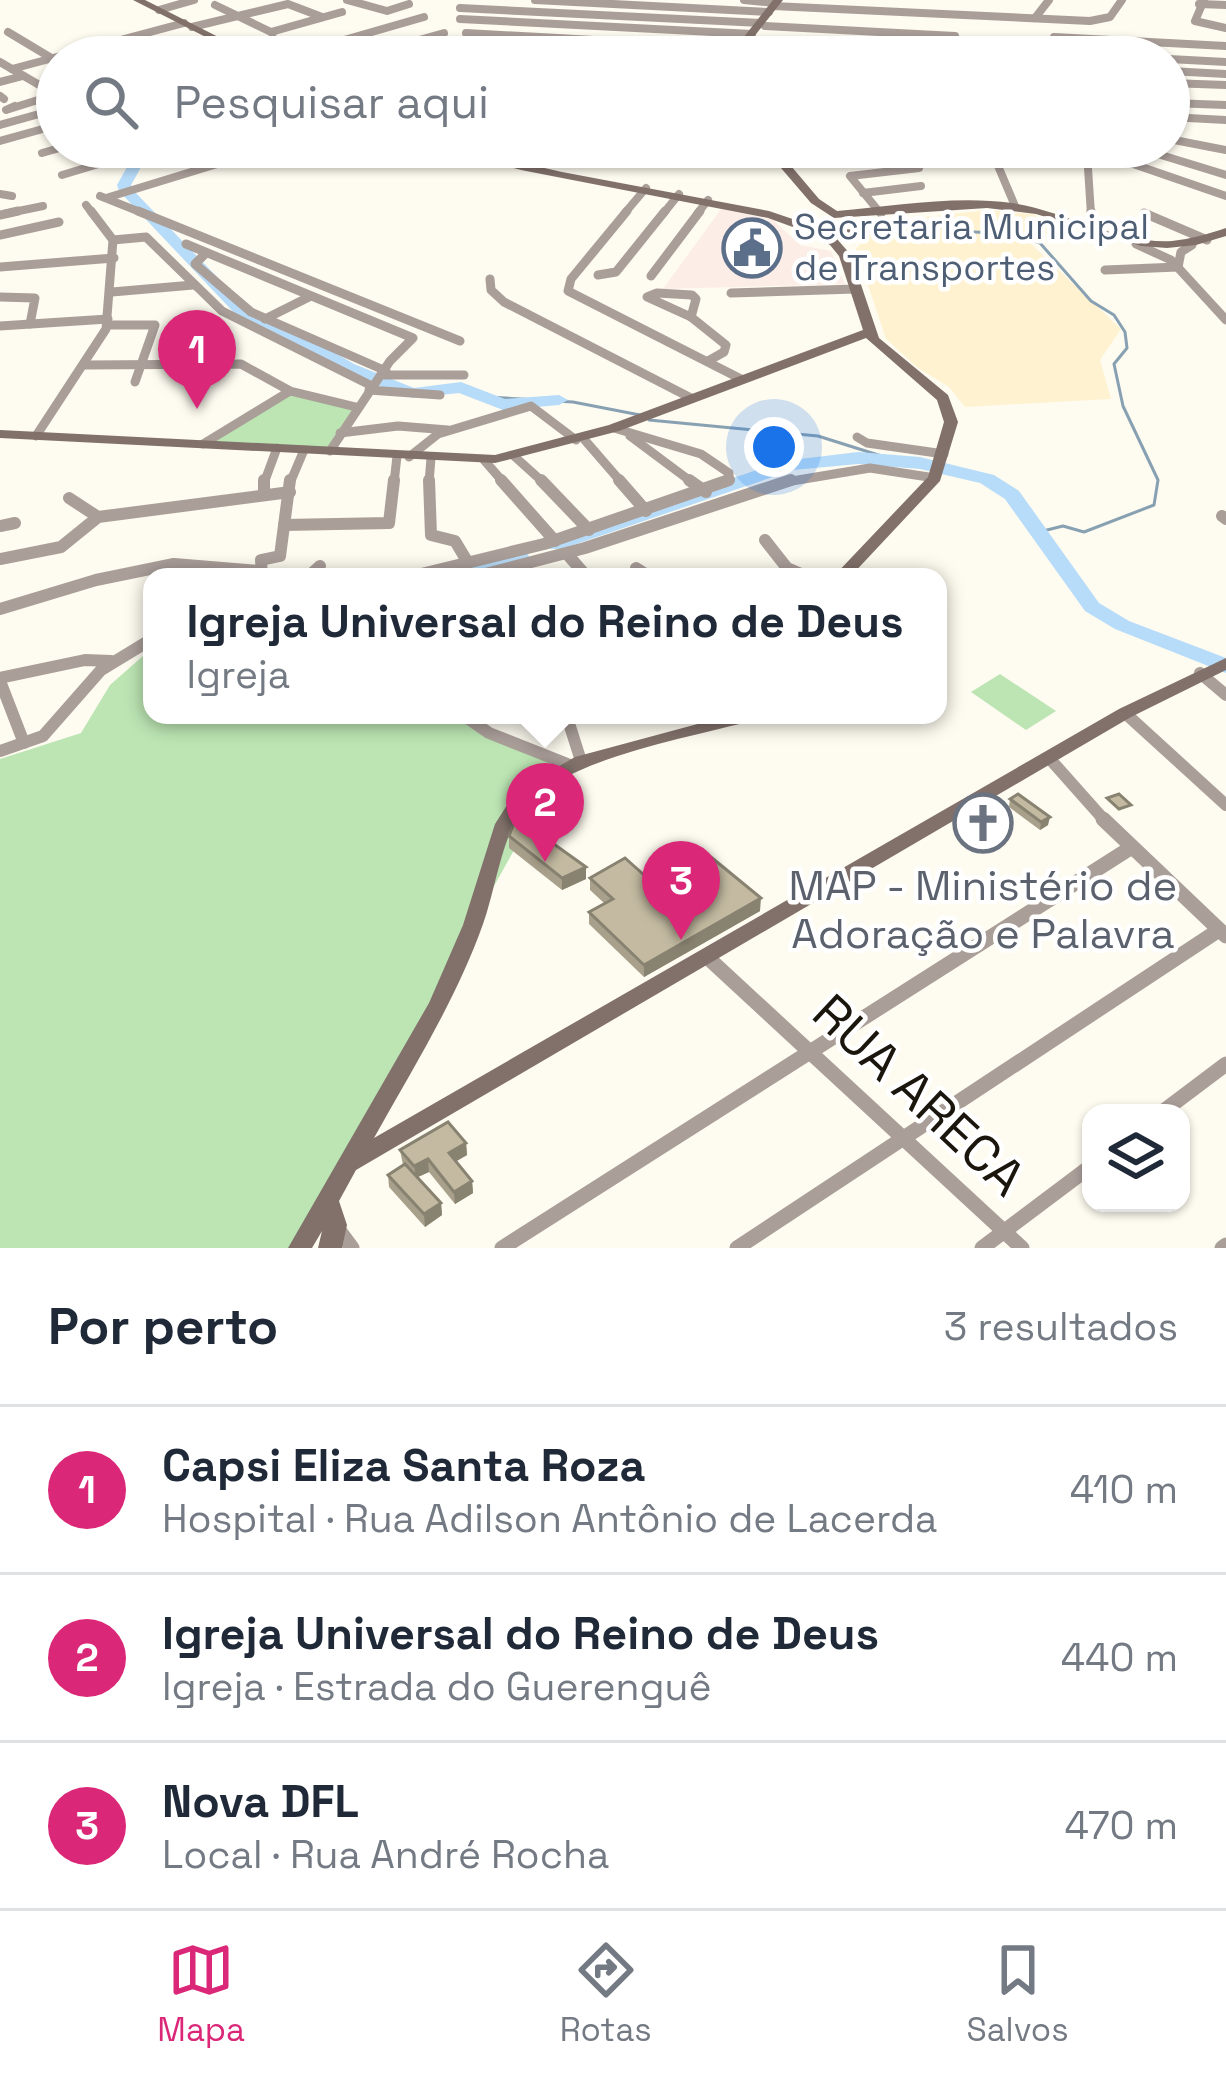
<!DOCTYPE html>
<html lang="pt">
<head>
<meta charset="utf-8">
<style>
  body { margin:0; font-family:"Space Grotesk",sans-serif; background:#f6f6f7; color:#1f2937 }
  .controls { position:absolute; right:36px; bottom:36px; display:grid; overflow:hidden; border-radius:24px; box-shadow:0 3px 9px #0004 }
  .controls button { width:108px; height:108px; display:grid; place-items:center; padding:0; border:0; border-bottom:3px solid #e0e1e3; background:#fff; color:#1f2937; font:60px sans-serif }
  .you { position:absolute; left:774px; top:447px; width:42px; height:42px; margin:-30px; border:9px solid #fff; border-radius:50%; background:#1a73e8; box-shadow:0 0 0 18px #1a73e833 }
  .badge { display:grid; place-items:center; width:78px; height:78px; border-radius:50%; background:#db2777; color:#fff; font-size:39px; font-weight:700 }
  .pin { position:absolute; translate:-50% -99px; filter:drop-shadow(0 3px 6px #0008) }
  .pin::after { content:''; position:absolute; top:63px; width:42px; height:36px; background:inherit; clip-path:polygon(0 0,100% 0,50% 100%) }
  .popup { position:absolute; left:143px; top:568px; width:804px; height:156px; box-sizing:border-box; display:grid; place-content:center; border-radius:24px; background:#fff; filter:drop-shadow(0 3px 9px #0005); font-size:39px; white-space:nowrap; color:#747a83 }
  .popup b { font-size:45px; color:#1f2937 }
  .popup::after { content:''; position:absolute; left:50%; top:100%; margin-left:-24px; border:24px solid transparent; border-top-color:#fff }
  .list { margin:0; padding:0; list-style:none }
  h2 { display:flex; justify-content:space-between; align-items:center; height:156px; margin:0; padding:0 48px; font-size:51px }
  h2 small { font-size:39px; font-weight:400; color:#747a83 }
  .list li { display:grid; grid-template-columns:78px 1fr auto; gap:36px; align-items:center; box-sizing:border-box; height:168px; padding:0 48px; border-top:3px solid #e0e1e3 }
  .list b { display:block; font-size:45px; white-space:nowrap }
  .list p { margin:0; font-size:39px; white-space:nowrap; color:#747a83 }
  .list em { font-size:39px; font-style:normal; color:#747a83 }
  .icon { flex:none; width:66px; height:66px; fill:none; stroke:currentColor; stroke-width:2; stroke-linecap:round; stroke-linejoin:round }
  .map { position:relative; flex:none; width:1226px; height:1248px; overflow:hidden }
  .search { position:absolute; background:#fff; box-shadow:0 3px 9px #0004; left:36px; right:36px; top:36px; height:132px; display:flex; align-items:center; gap:30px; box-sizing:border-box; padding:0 42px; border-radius:66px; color:#747a83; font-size:45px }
  .sheet { height:660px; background:#fff }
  nav { display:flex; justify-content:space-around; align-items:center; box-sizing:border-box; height:168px; border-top:3px solid #e0e1e3; background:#fff; font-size:33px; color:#747a83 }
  nav a { display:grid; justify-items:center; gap:6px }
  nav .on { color:#db2777 }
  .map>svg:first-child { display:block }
  .commercial { fill:#fcede7 }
  .built { fill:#fef2d1 }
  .green { fill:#bce5b3 }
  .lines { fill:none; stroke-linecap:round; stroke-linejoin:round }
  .stream { stroke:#88a1b2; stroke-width:3 }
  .river { fill:#b7dcf9; fill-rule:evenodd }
  .street-far3 { stroke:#aa9e99; stroke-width:8 }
  .street-far2 { stroke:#aa9e99; stroke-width:9 }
  .street-far1 { stroke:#aa9e99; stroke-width:12 }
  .street { stroke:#aa9e99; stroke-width:15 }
  .secondary { fill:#82716b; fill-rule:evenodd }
  .wall { fill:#a8a08a }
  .shaded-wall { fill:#888271 }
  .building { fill:#c3baa1; stroke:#888271; stroke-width:3 }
  .labels { text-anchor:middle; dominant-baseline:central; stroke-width:9; stroke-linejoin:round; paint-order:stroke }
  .far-service-label { font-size:36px; fill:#4e5e75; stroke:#fff; text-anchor:start }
  .worship-label { font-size:42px; fill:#5b616d; stroke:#fff }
  .near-street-label { font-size:51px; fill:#1a160d; stroke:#fff }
</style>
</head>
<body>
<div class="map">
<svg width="1226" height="1248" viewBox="0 0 1226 1248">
  <rect width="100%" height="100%" fill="#fefbf0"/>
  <path class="commercial" d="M721,209L773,220L800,245L831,251L845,284L663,289Z"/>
  <path class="built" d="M988,210L1032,214L1062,225L1030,243L1121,329L1100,360L1111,399L965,407L949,387L918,368L886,339L856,249L880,222Z"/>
  <g class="green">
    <path d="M290,391L358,404L328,449L210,442Z"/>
    <path d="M152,648V715H451L561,765L294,1248H0V759L81,733L110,685Z"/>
    <path d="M1000,674L1056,711L1026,730L971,692Z"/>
  </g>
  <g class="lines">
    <g class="stream">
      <path d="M922,219L953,231L1017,234L1040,243L1091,301L1114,315L1125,332L1127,348L1114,364L1123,406L1158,480L1154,505L1084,532L1063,526L1039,532"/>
      <path d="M488,397L573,402L640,415"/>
      <path d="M649,420L818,436L891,459"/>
    </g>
    <g class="river">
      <path d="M175,52L182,57H169Z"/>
      <path d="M127,147H141L140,169L131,185L133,190L252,313L301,332L354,364L414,388L461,382L505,399L559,395L568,400L559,405L503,410L459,393L412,398L342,372L289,340L240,319L119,191L117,185L126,169Z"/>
      <path d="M858,452L920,457L994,475L1019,491L1099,603L1129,621L1226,658V673L1115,629L1085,611L1005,499L980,483L920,469L858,464L793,470L562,549H548L545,545L548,541L783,461Z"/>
      <path d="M519,550L526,552L529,556L526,560L463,577H429L432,573Z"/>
    </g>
    <g class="street-far3">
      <path d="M347,0L387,11L409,4"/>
      <path d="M535,0L769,12"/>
      <path d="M744,0L775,3"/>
      <path d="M1204,0L1195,21L1226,28"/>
      <path d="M1199,4L1226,5"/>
      <path d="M215,5L273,33"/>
      <path d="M773,6L1090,21L1110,17L1122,0"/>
      <path d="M460,8L761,23"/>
      <path d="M159,10L194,0"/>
      <path d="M1035,18L1049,0"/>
      <path d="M460,19L752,34"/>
      <path d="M765,26L955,36"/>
      <path d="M192,27L288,4L322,17"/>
      <path d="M8,32L53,59"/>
      <path d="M271,32L342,12"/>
      <path d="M466,33L612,41L617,57"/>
      <path d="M469,34L514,57"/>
      <path d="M133,37L166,55"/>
      <path d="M1054,37L1226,46"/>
      <path d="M668,46L737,50"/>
      <path d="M214,57L239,50"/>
      <path d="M285,57L424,17"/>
      <path d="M359,57L444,33"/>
      <path d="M426,57L468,46"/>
      <path d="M1169,59L1226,62"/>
      <path d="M0,62L41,86"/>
      <path d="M12,69L184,23"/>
      <path d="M1169,71L1226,74"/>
      <path d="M0,82L23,76"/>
      <path d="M1169,83L1226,85"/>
      <path d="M0,96L4,99"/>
      <path d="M1169,103L1226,105"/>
      <path d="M15,106L6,110L57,94"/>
      <path d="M1169,117L1226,120"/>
      <path d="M0,125L57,109"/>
      <path d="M1169,139L1226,150"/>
      <path d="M0,141L57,125"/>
      <path d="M990,147L1015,206"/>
      <path d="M1077,147L1087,153L1091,214"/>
      <path d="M1135,147L1226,175"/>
      <path d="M42,153L63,147"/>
      <path d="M1107,155L1226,196"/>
      <path d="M780,160L887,150"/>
      <path d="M62,175L155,147"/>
      <path d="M863,193L921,186"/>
      <path d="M0,194L12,196"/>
      <path d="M100,196L145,214"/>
      <path d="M106,198L273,147"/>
      <path d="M86,205L93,214"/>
      <path d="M4,214L43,206"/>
      <path d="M624,214L646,188"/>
      <path d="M663,214L679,194"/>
      <path d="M697,214L708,200"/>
      <path d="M881,214L850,176L919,168"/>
    </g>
    <g class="street-far2">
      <path d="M138,211L460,341"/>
      <path d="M627,211L571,279L568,291L741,379"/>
      <path d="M1091,211L1092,230"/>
      <path d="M1144,213L1207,240"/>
      <path d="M0,215L18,211"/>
      <path d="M0,235L59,222"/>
      <path d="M113,240L146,237L222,311L372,386"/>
      <path d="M186,244L413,338L390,361L330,451"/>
      <path d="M1136,244L1171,260L1226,320"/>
      <path d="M206,253L195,264L251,312L386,371"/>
      <path d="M0,267L114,258"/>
      <path d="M1178,267L1181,252L1192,245"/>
      <path d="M1105,270L1178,267"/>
      <path d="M598,275L616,272L665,211"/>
      <path d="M651,276L700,211"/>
      <path d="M490,279L491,290L504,302L691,398"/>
      <path d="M112,292L193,285"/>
      <path d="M657,293L692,295L696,299L691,317L647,297Z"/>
      <path d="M731,293L855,289"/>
      <path d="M0,297L35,298L30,324"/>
      <path d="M691,317L726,345L724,352L708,361"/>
      <path d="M265,319L309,297"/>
      <path d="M107,325H155L135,382"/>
      <path d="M0,326L108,319"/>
      <path d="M85,365L241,364L290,391L356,407"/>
      <path d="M385,375H464"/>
      <path d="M369,390L440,395"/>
      <path d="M614,428L701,454L729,473V481L724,483"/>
      <path d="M340,433L398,426L448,430"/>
      <path d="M36,436L106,329L113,240L91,211"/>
      <path d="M630,436L693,483"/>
      <path d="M857,437L867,443L944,454"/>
      <path d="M583,438L622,483"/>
      <path d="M203,444L290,391"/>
      <path d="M514,456L544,483"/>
      <path d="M409,457L438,434L531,406L576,440"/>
      <path d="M484,460L504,483"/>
      <path d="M264,483L277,448"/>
      <path d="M290,483L304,450"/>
      <path d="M394,483L397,456"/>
      <path d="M429,483L431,458"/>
      <path d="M780,483L870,468L935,478"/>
    </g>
    <g class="street-far1">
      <path d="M264,480V495"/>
      <path d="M429,480L431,535L455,541L467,561"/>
      <path d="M501,480L555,541"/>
      <path d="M541,480L589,530"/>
      <path d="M619,480L646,511"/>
      <path d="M689,480L706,492"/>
      <path d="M69,498L98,517"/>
      <path d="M1222,516L1226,519"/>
      <path d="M284,525L389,523L394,480"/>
      <path d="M0,526L15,523"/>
      <path d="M765,540L787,568L808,577"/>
      <path d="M568,555L587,577"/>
      <path d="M0,559L61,547L98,517L290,492"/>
      <path d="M636,568L650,577"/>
      <path d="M262,576L261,560L280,556L290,480"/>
      <path d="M308,577L320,566"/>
      <path d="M409,577L544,544L729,480"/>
      <path d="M474,577L585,548L791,480"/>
      <path d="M0,609L96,580L174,564L260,571"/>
      <path d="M1200,673L1226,695"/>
      <path d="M0,678L85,660L111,661"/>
      <path d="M0,681L24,743"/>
      <path d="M1125,713L1226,805"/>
      <path d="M463,715L489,733L570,765"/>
      <path d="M568,720L581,761"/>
      <path d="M0,751L43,736L101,670L152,639"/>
      <path d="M1050,759L1106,822"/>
    </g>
    <g class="street">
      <path d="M1103,819L1226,936"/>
      <path d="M706,956L1022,1248"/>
      <path d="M1161,1113L1226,1064"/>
      <path d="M335,1225L352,1248"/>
      <path d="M502,1248L1132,847"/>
      <path d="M737,1248L1219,930"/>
      <path d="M982,1248L1091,1166"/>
      <path d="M1222,1248L1226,1245"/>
    </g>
    <g class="secondary">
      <path d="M133,0H145L258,57H245Z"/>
      <path d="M773,0H783L738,57H728Z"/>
      <path d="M433,147H452L562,172L769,211L825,230L861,229V235L837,239L851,255L879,338L948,395L958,422L940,481L850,577H833L928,477L944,422L937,400L866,338L619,431L495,463L0,438V430L495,455L609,425L863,330L839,256L830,245L812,234L768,218L521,170Z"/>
      <path d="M763,147H775L819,199L837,211C894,206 955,195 1012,203C1066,211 1118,244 1172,241C1191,239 1208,234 1226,228V236L1196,245L1167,248L1141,246L1036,214L987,208L834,218L811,203Z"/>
      <path d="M1226,658V670L1131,717L356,1170L339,1201L347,1225L342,1248H318L322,1231L312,1248H288L429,1003L463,925L495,824L516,791L575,757L731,715H761L758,719C689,738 589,754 533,797C504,820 496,889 483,924C456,1000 413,1068 374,1138L1119,709Z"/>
    </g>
  </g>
  <g class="wall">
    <path d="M1010,799L1048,825L1040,830L1009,807Z"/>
    <path d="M972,813L997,817L995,825L986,831L970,821Z"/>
    <path d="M509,836L586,867V879L562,890L509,848Z"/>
    <path d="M590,878L653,883L760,911L644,977L589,924V912L604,903L590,890Z"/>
    <path d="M466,1143L467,1155L456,1161L472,1181L473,1193L455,1204L429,1172L417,1177L441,1203L442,1215L425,1227L389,1187L388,1175L403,1165L400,1150Z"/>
  </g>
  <g class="shaded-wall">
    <path d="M997,817L995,825L986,831L987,823Z"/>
    <path d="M1050,817L1048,825L1040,830L1041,822Z"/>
    <path d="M586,867V879L562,890V878Z"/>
    <path d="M761,898L760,911L644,977V965Z"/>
    <path d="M466,1143L467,1155L450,1165L449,1153Z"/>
    <path d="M428,1159L429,1172L416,1178L414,1166Z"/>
    <path d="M472,1181L473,1193L455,1204L454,1192Z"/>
    <path d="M441,1203L442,1215L425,1227L424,1214Z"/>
  </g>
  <g class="building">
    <path d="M1018,794L1050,817L1041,822L1010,799Z"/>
    <path d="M1119,794L1131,805L1119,809L1107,798Z"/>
    <path d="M981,806L997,817L987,823L972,813Z"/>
    <path d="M516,817L586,867L562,878L509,836Z"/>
    <path d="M706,853L761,898L644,965L589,912L613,899L590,878L625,858L653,883Z"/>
    <path d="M448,1122L466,1143L449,1153L472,1181L454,1192L428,1159L414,1166L400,1150Z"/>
    <path d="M405,1164L441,1203L424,1214L388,1175Z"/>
  </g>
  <defs>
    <g id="civic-ring" transform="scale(3)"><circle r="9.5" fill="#fff" stroke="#5c6f8a" stroke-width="1.5"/><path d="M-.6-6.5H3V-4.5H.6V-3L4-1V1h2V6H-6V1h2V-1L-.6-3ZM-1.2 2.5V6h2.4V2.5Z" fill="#5c6f8a"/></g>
    <g id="church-ring" transform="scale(3)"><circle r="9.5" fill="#fff" stroke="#6b7280" stroke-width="1.5"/><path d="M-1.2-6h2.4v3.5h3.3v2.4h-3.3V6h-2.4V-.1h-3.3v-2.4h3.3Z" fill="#6b7280"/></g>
  </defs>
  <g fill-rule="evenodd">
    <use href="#civic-ring" x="752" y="248"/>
    <use href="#church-ring" x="983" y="823"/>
  </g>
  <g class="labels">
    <g class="far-service-label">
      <text x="794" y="227">Secretaria Municipal<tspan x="794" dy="41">de Transportes</tspan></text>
    </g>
    <g class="worship-label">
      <text x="983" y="885">MAP - Ministério de<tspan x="983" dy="48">Adoração e Palavra</tspan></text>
    </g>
    <g class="near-street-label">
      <text transform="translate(919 1095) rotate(43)">RUA ARECA</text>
    </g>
  </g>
</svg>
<div class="controls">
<button><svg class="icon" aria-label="layers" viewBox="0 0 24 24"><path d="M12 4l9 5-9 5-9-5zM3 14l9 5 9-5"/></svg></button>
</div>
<div class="you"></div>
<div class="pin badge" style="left:197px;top:409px">1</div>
<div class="pin badge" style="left:545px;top:862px">2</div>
<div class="popup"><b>Igreja Universal do Reino de Deus</b>Igreja</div>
<div class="pin badge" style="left:681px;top:940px">3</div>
<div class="search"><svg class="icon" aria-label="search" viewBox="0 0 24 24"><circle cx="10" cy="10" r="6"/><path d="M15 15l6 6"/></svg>Pesquisar aqui</div>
</div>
<section class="sheet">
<h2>Por perto<small>3 resultados</small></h2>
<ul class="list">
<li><span class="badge">1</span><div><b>Capsi Eliza Santa Roza</b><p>Hospital · Rua Adilson Antônio de Lacerda</p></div><em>410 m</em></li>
<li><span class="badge">2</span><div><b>Igreja Universal do Reino de Deus</b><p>Igreja · Estrada do Guerenguê</p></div><em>440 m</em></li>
<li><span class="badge">3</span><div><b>Nova DFL</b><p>Local · Rua André Rocha</p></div><em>470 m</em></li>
</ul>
</section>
<nav>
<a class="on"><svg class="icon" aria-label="map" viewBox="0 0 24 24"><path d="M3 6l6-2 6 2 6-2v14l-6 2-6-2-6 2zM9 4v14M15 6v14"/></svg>Mapa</a>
<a><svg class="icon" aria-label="directions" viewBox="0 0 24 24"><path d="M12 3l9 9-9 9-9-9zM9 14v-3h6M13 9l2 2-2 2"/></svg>Rotas</a>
<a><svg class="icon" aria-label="saved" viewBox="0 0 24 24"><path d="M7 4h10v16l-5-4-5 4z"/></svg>Salvos</a>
</nav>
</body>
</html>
